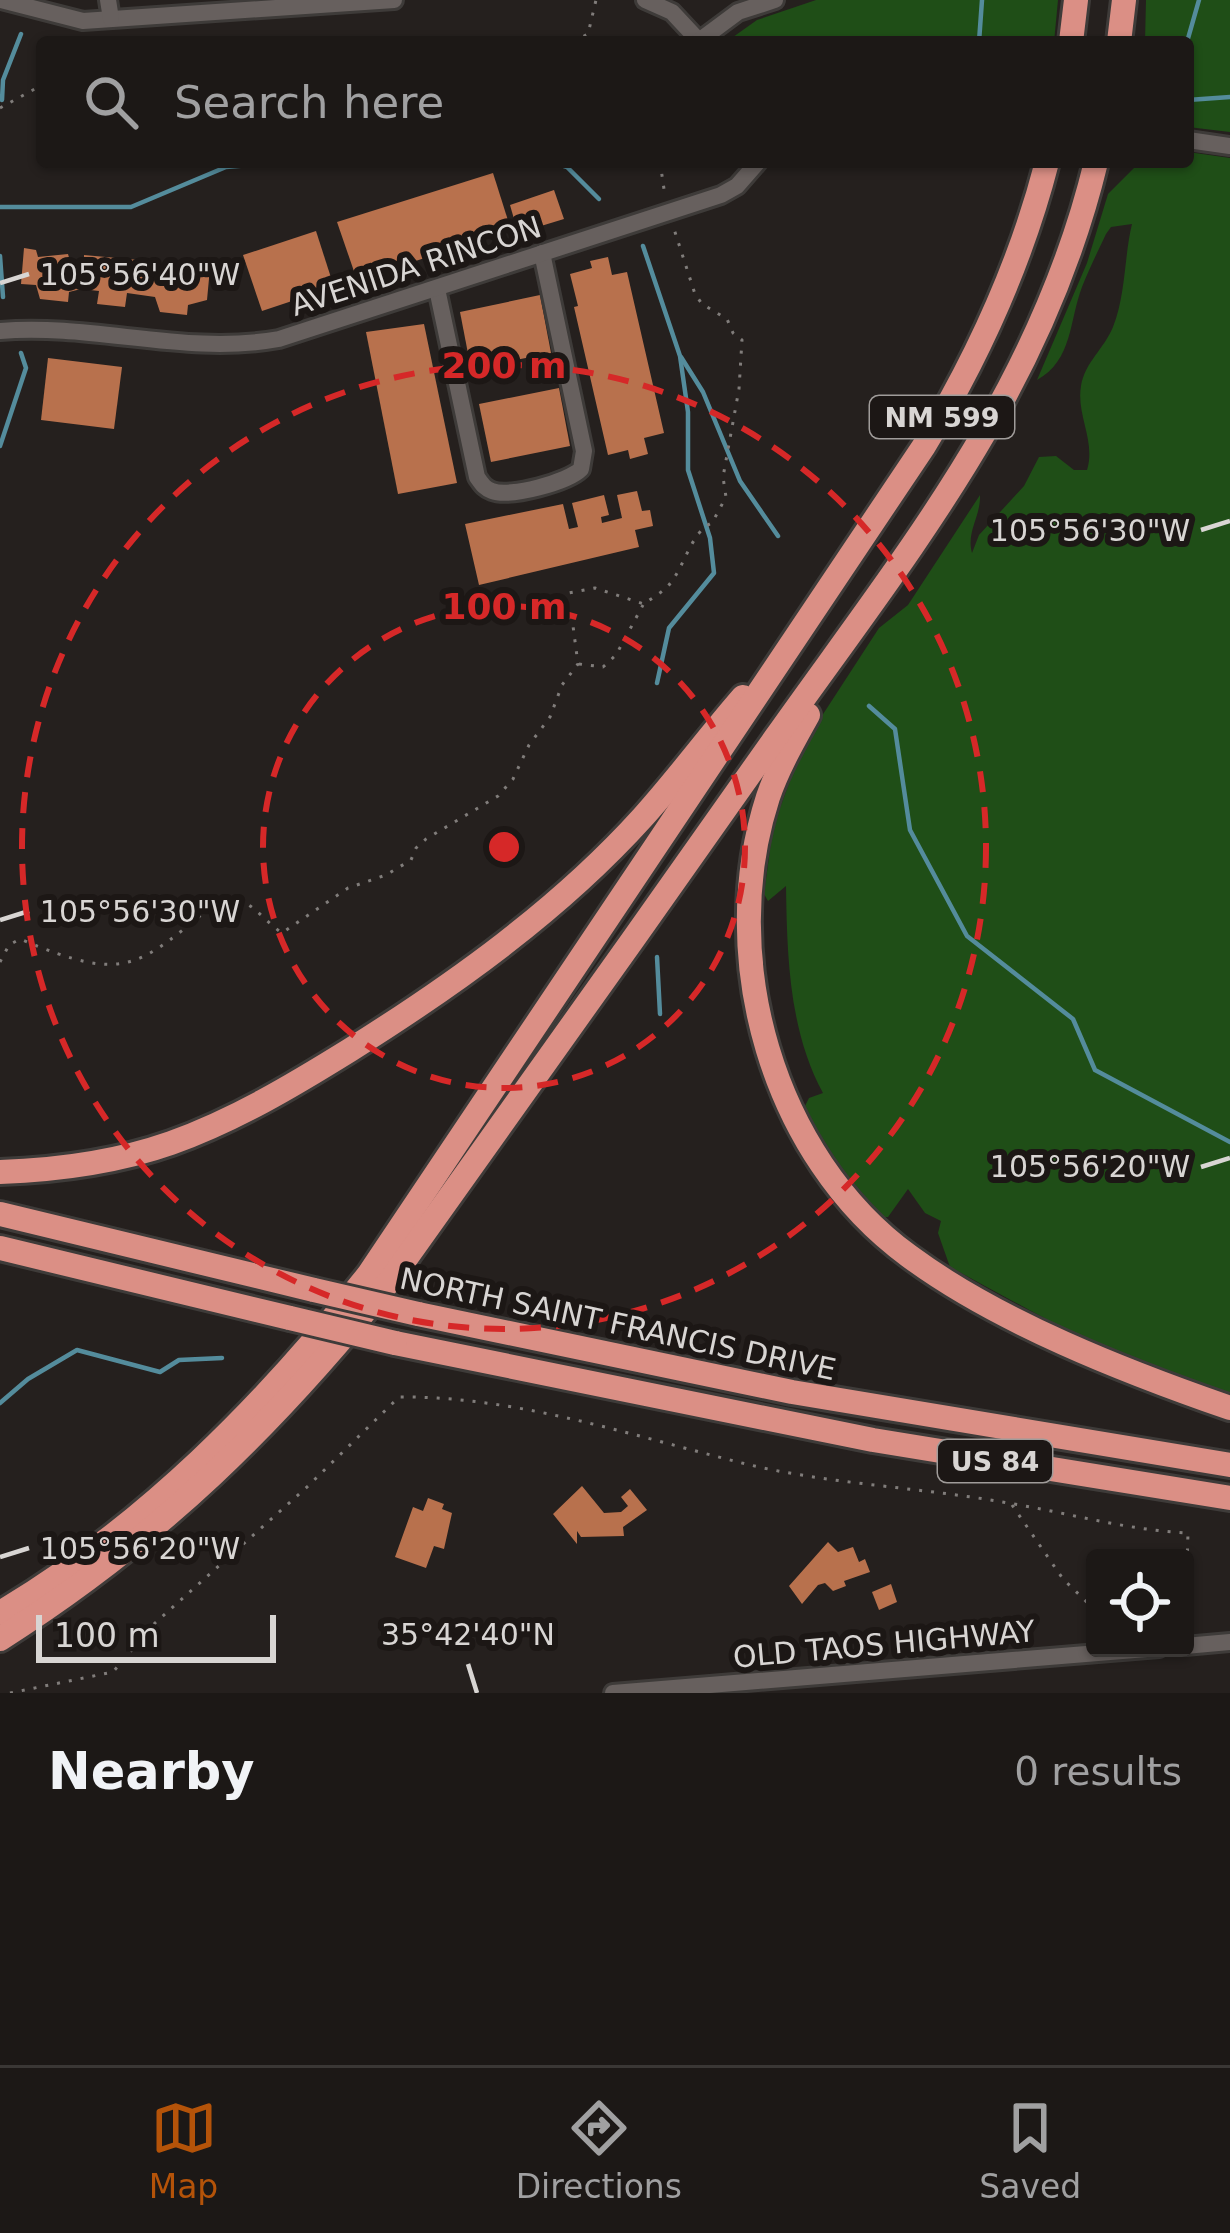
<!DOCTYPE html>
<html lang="en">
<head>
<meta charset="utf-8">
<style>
  body { margin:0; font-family:"DejaVu Sans",sans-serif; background:#292523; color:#f1f3f6 }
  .controls { position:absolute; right:36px; bottom:36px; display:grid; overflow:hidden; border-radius:12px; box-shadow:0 3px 9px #0004 }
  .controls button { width:108px; height:108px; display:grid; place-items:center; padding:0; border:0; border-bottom:3px solid #3a3735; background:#1c1816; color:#f1f3f6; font:60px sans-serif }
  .scale { position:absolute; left:36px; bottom:30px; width:240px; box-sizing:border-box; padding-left:12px; border:6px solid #d8d5d3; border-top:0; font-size:33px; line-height:42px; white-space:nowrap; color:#d8d5d3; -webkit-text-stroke:9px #1c1715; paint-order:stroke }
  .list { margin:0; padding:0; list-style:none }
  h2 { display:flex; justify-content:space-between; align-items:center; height:156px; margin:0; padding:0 48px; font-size:51px }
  h2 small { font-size:39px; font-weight:400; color:#a0a0a1 }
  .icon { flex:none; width:66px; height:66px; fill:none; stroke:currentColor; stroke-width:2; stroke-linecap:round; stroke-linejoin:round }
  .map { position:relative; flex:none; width:1230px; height:1693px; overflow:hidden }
  .search { position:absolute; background:#1c1816; box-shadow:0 3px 9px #0004; left:36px; right:36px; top:36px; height:132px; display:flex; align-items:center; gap:30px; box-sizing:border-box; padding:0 42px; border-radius:12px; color:#a0a0a1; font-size:45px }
  .sheet { height:372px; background:#1c1816 }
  nav { display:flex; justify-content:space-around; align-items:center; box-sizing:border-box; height:168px; border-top:3px solid #3a3735; background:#1c1816; font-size:33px; color:#a0a0a1 }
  nav a { display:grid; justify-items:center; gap:6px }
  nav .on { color:#b45309 }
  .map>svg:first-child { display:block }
  .green { fill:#1f4e17 }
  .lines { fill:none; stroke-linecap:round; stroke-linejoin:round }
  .stream { stroke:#548c9c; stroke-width:4.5 }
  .building { fill:#b8714d }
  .minor-casing { stroke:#3e3b39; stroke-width:22 }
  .highway-casing { stroke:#3e3b39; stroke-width:30 }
  .path { stroke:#817d7b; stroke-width:3; stroke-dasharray:3 9; stroke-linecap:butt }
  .minor { stroke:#67605e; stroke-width:16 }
  .highway { stroke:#db8f85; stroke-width:24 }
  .highway-bridge-casing { stroke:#3e3b39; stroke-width:30; stroke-linecap:butt }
  .highway-bridge { stroke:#db8f85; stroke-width:24 }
  .ticks { fill:none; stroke:#d8d5d3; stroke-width:4.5 }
  .ring { fill:none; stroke:#d62828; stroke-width:6; stroke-dasharray:21 15 }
  .labels { text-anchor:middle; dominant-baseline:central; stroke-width:12; stroke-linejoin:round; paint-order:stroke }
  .shield { fill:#1c1715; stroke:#a09c9a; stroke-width:3 }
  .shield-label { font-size:27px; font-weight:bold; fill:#d8d5d3 }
  .street-label { font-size:30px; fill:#d8d5d3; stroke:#1c1715 }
  .ticks-label { font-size:30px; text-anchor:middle; fill:#d8d5d3; stroke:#1c1715; stroke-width:12; stroke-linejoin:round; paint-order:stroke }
  .centre { fill:#d62828; stroke:#1c1715; stroke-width:6 }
  .ring-label { font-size:36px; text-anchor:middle; font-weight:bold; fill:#d62828; stroke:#1c1715; stroke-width:12; stroke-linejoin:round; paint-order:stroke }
</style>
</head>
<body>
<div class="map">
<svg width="1230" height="1693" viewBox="0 0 1230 1693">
  <rect width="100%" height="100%" fill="#25201e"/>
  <g class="green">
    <path d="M816,0H1058L1054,42H726L757,20Z"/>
    <path d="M1146,0H1230V132L1188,127V42H1145Z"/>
    <path d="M1188,152L1230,158V1395L1068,1331L950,1267L938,1233L941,1221L925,1213L908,1189L888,1217H884C851,1184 825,1148 805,1106L809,1098L823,1093C789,1031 787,955 786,886L768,901L764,894L773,827L803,745L879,628L908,605L980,495C981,516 966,532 972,553L979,535L1024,486L1039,457L1056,456L1074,470H1087C1096,441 1076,415 1081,386C1085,362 1104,349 1113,327C1126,294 1124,257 1132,224L1111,227L1106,234C1098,251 1089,269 1082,287C1069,321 1073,360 1037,380L1087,263L1108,194L1140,162H1188Z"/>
  </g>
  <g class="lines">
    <g class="stream">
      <path d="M979,42L982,0"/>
      <path d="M1187,42L1199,0"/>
      <path d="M2,100L3,80L21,34"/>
      <path d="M1188,100L1230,97"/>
      <path d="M552,162L567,167L599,199"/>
      <path d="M0,207H131L226,167L283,162"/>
      <path d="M643,246L680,356L688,412V470L710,538L714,573L669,628L657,683"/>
      <path d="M0,256L3,297"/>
      <path d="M681,357L703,392L740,481L778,536"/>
      <path d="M0,446L26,368L21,353"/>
      <path d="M869,706L895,729L910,830L967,936L1073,1019L1095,1070L1230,1142"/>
      <path d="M657,957L660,1014"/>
      <path d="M0,1403L28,1379L77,1350L160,1372L179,1360L222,1358"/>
    </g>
  </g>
  <g class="building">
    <path d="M493,173L511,230L357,280L337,222Z"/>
    <path d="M554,190L564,219L518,233L510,205Z"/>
    <path d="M316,231L334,287L262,311L243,255Z"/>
    <path d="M24,248L36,250L38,257L68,254L70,261L84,262V255L150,261L152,270L159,271L186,263L189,274L210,268L207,300L188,305L187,315L160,312L155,297L127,293L125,307L97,304L99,291L81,289L69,292L68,302L40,299L36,285L21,284Z"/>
    <path d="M608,257L612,275L627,272L664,433L644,438L648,454L630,459L628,450L608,455L574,307L578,306L570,274L592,268L590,261Z"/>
    <path d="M540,295L551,353L471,369L460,312Z"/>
    <path d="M424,324L457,483L398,494L366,332Z"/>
    <path d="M48,358L122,367L114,429L41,420Z"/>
    <path d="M559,388L570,446L491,462L479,404Z"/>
    <path d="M637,491L642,511L650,510L653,526L635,530L639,547L479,585L465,524L563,504L569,529L578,527L572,503L604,495L609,515L601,517L602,523L622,518L617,495Z"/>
    <path d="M582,1486L604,1513L621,1512L628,1506L621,1497L630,1489L647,1510L623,1527L624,1536L581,1537L577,1531V1544L553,1514Z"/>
    <path d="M428,1498L444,1504L442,1509L452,1513L444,1549L434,1546L426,1568L395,1557L413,1507L423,1511Z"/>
    <path d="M828,1542L838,1552L853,1547L859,1562L865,1559L870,1572L844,1581L846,1586L833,1591L825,1583L818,1585L802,1604L789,1586Z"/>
    <path d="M891,1584L897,1602L879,1610L872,1592Z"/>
  </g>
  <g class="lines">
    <g class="minor-casing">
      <g id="minor">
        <path d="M1,0L83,21L394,0"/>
        <path d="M108,0L111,19"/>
        <path d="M645,0L672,12L700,42"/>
        <path d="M699,41L738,12L775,0"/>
        <path d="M1188,140L1230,146"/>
        <path d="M437,289L477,477C482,484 484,488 492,491C510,498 568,482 581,469L584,451L542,253"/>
        <path d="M0,331C94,323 186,356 279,339L721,195L737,186L758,162"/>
        <path d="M1185,1646L1230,1642"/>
        <path d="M613,1693L1159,1648"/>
      </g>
    </g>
    <g class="highway-casing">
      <g id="highway">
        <path d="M1071,42L1076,0"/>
        <path d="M1119,42L1124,0"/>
        <path d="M808,715C793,742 778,768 768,797C716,957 772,1156 909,1256C998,1322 1126,1372 1230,1408"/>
        <path d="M0,1172C57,1170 117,1162 171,1143C235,1120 292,1086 350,1050C455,984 559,910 643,817C678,778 709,736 743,697"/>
        <path d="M0,1214L314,1290"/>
        <path d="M0,1248L290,1318"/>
        <path d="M418,1314L792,1392L1230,1465"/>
        <path d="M395,1343L873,1440L1230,1498"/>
        <path d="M0,1613C145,1527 265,1405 369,1274L924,446C978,357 1021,263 1047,162"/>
        <path d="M0,1639C159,1538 275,1424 392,1278C520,1098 649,918 776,737C908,551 1041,390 1096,162"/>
      </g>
    </g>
    <g class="path">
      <path d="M344,42H345"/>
      <path d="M573,42L588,34L596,0"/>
      <path d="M0,108L42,85"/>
      <path d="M660,162L664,189"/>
      <path d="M579,664L603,667L616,655L643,605"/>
      <path d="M0,962L9,945L20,939C129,985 137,967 223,897C253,899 259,917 282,933L348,888L386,875L411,860L416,848L426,839L498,796L513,779L529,745L550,717L562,685L578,664L573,626L559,602L563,594L595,588L644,604C652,598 661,593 668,586C684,569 691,531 712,523L726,497L723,477L739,389L742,340L733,333L727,319L702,304L695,294L674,229"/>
      <path d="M1012,1505L1063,1579L1095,1610"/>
      <path d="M10,1693L113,1672L155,1623L308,1486L399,1397C514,1396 627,1434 738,1462C823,1484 920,1487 1008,1503C1069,1513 1126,1530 1188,1533L1187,1564L1194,1593L1185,1604"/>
    </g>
    <use href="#minor" class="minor"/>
    <use href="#highway" class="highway"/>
    <g class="highway-bridge-casing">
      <g id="highway-bridge">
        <path d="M314,1290L418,1314"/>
        <path d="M290,1318L395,1343"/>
      </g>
    </g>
    <use href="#highway-bridge" class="highway-bridge"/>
  </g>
  <path class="ticks" d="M0,283L29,274M1201,530L1230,521M0,920L29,911M1201,1167L1230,1158M0,1557L29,1548M468,1664L477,1693"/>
  <g class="ring">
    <circle cx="504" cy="847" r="241"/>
    <circle cx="504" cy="847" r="482"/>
  </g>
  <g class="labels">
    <g class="shield">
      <rect x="870" y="396" width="144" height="42" rx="9"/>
      <rect x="938" y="1440" width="114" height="42" rx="9"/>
    </g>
    <g class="shield-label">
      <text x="942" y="417">NM 599</text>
      <text x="995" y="1461">US 84</text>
    </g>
    <g class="street-label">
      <text transform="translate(416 266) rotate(-18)">AVENIDA RINCON</text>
      <text transform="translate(618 1324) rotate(12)">NORTH SAINT FRANCIS DRIVE</text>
      <text transform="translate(884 1644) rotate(-5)">OLD TAOS HIGHWAY</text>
    </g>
  </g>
  <g class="ticks-label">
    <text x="140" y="285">105°56'40"W</text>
    <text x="1090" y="541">105°56'30"W</text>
    <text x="140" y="922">105°56'30"W</text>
    <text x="1090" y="1177">105°56'20"W</text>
    <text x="140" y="1559">105°56'20"W</text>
    <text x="468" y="1645">35°42'40"N</text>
  </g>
  <circle cx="504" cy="847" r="18" class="centre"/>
  <g class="ring-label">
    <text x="504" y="378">200 m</text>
    <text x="504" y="619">100 m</text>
  </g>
</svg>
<div class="controls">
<button><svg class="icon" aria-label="locate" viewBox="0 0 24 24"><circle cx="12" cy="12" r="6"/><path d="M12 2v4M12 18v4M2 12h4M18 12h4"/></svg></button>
</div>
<div class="scale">100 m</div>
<div class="search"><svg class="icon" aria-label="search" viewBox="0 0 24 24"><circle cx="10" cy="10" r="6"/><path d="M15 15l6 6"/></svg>Search here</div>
</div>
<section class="sheet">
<h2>Nearby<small>0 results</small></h2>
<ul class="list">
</ul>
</section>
<nav>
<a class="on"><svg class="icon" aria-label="map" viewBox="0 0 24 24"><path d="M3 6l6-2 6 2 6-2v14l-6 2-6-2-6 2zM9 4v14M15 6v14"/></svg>Map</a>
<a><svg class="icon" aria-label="directions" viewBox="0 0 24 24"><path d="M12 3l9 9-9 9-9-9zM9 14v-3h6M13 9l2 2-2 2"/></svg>Directions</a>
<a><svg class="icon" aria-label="saved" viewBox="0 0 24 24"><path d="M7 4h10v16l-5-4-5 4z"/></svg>Saved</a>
</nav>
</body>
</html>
